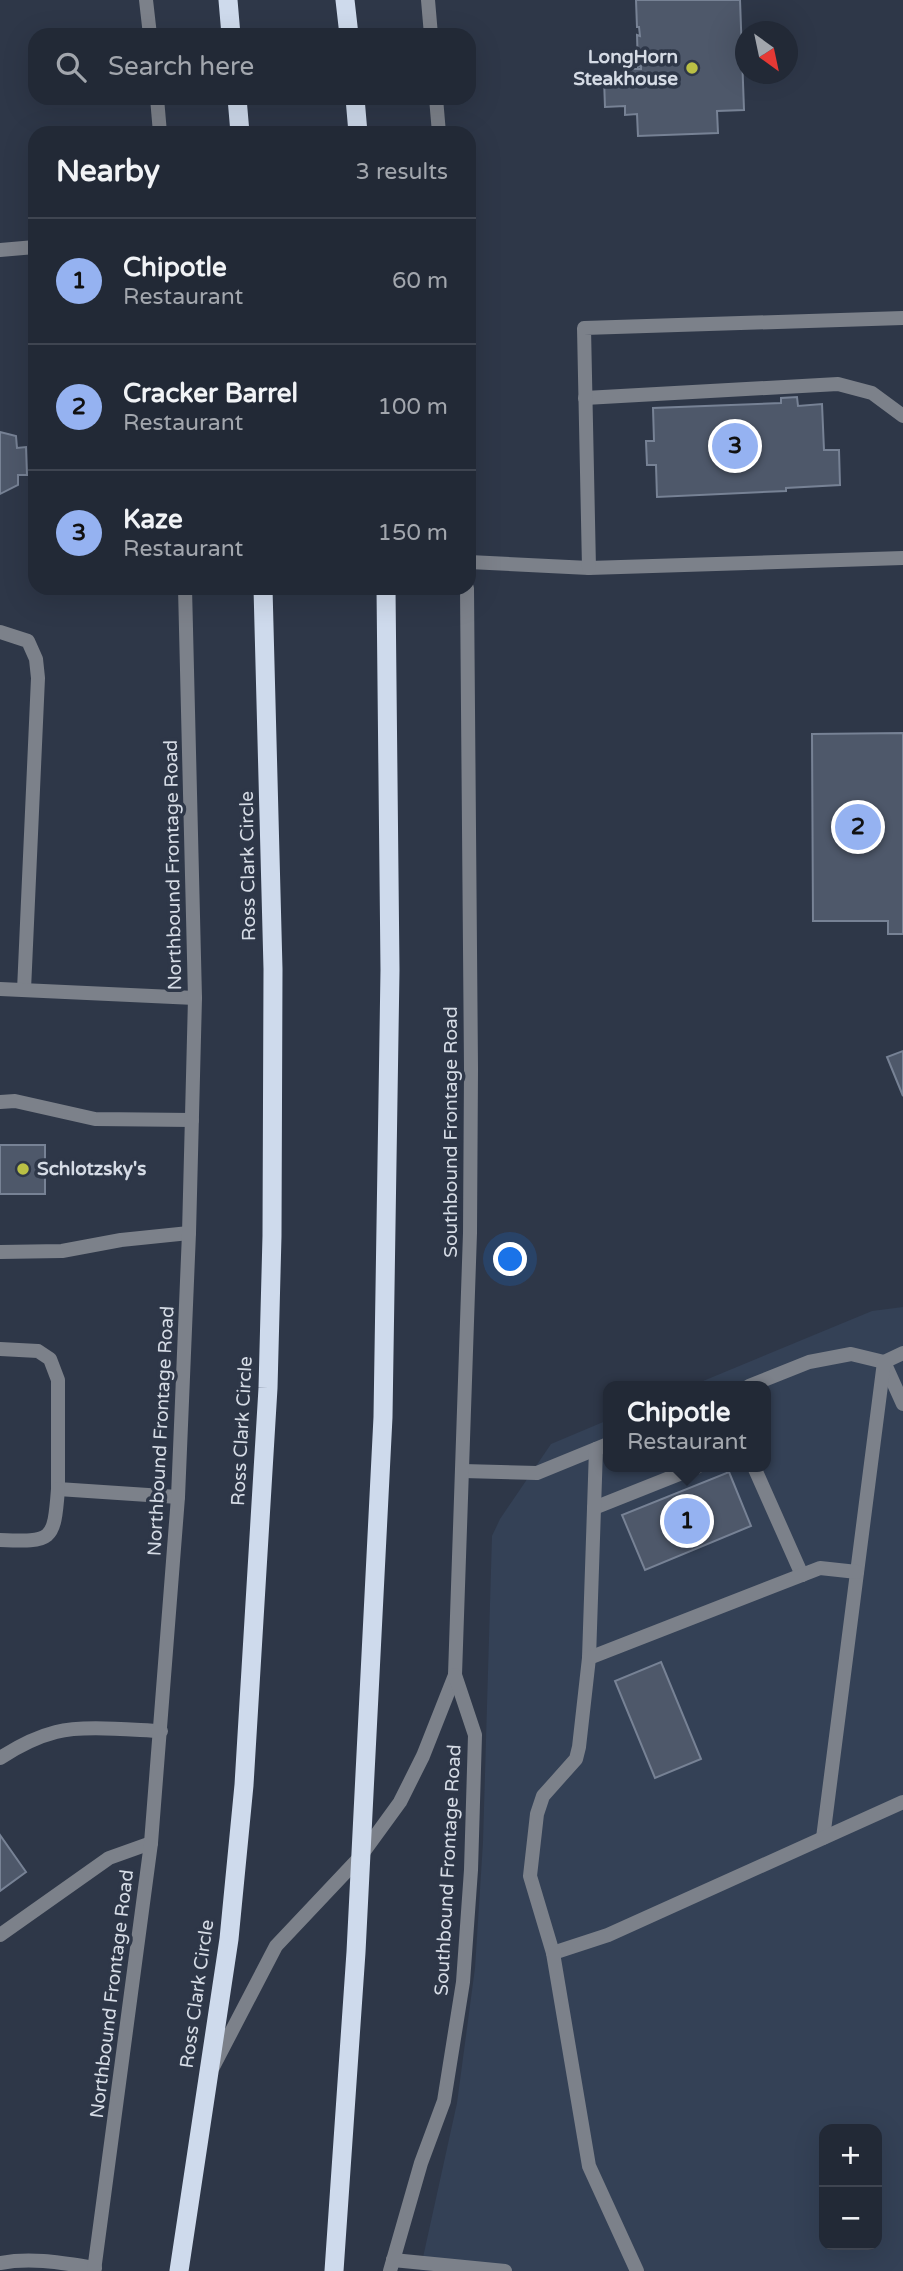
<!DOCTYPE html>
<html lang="en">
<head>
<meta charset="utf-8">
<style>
  body { margin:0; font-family:"Varela Round",sans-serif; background:#2a313e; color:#f1f3f6 }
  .controls { position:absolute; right:21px; bottom:21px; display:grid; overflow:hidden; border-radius:14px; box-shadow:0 7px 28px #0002 }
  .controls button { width:63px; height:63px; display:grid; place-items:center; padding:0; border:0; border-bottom:2px solid #3f4551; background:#222936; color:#f1f3f6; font:35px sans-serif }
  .compass { position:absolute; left:735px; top:21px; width:63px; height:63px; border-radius:50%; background:#222936; box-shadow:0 7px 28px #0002; rotate:147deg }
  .you { position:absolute; left:511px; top:1260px; width:24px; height:24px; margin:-18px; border:5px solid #fff; border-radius:50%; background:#1a73e8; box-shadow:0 0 0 10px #1a73e833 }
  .badge { display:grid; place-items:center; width:46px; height:46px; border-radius:50%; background:#95b2f1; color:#111; font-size:23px; font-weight:700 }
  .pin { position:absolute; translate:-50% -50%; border:4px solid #fff; box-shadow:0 2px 7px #0006 }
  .popup { position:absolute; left:603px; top:1381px; width:168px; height:91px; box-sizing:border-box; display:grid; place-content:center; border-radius:14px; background:#222936; filter:drop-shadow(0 2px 5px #0005); font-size:23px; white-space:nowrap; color:#a2a6ad }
  .popup b { font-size:26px; color:#f1f3f6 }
  .popup::after { content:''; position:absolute; left:50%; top:100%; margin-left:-14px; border:14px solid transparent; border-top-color:#222936 }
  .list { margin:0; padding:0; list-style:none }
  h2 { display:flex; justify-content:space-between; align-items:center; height:91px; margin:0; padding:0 28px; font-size:30px }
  h2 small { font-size:23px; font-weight:400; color:#a2a6ad }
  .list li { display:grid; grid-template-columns:46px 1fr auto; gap:21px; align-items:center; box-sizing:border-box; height:126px; padding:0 28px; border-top:2px solid #3f4551 }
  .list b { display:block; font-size:26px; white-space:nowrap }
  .list p { margin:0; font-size:23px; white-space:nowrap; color:#a2a6ad }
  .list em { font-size:23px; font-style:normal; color:#a2a6ad }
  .icon { flex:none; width:38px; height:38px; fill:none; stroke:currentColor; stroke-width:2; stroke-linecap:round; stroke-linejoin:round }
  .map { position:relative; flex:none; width:903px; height:2271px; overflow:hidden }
  .search { position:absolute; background:#222936; box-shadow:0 7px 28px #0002; left:28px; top:28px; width:448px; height:77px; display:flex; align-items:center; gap:18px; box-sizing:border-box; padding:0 24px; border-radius:21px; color:#a2a6ad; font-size:26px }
  .panel { position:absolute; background:#222936; box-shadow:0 7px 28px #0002; left:28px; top:126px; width:448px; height:469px; border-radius:21px }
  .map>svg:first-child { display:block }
  .built { fill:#344156; fill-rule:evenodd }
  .building { fill:#4e586a; stroke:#778295; stroke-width:2 }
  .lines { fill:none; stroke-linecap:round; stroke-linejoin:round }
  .service { stroke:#7c818a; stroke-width:14 }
  .minor { stroke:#7c818a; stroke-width:14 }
  .trunk { stroke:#cedaec; stroke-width:19 }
  .poi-dot { fill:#bac045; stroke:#2e3748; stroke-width:2.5 }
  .labels { text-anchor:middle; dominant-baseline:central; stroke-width:7; stroke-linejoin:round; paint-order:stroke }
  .poi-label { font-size:19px; font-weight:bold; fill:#d5dbe5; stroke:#2e3748; text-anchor:end }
  .street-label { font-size:19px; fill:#d5dbe5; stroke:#2e3748 }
</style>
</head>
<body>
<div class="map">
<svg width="903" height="2271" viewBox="0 0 903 2271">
  <rect width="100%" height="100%" fill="#2e3748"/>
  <path class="built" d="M903,1307V2271H420L457,2103L475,1968L483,1842L492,1536L500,1519L551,1444L608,1420V1467H766V1386H691L872,1311ZM824,2129H877V2245H824Z"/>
  <g class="building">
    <path d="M636,0H740L744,110L717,111L718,133L638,136L637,114L625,115V106L605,107L604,79H624V69H641V66L638,67L637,35L640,36L639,27H637Z"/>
    <path d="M797,397L798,406L822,404L824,450H839L840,485L786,488V491L657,497L656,465H647L646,441H654L653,408L781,403V398Z"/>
    <path d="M0,432L16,436L17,448L26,447L27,475H18V485L0,494Z"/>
    <path d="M903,733V934H888V921H813L812,734Z"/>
    <path d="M903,1051V1096L887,1057Z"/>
    <rect x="0" y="1145" width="45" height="49"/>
    <path d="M729,1472L751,1526L645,1570L622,1515Z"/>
    <path d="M661,1662L701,1759L655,1778L615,1681Z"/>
    <path d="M0,1835L26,1872L0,1891Z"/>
  </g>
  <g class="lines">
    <g class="service">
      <path d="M0,250L35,247"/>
      <path d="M585,398L838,384L872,393L903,416"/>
      <path d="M469,562L589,568L903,558"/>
      <path d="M589,568L584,328L903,318"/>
      <path d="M0,632L28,641L36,659L38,678L24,990"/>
      <path d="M0,989L195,998"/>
      <path d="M0,1102L15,1101L95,1119L192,1120"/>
      <path d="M0,1252L62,1251L121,1240L189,1233"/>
      <path d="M0,1349L38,1351L50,1359L58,1380V1489L178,1497"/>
      <path d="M749,1386L809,1362L851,1354L884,1362L903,1404"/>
      <path d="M754,1467L802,1575"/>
      <path d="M463,1471L537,1473L608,1444"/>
      <path d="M594,1508L697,1467"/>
      <path d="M0,1540C52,1542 54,1542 58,1489"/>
      <path d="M589,1658L596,1449"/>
      <path d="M0,1758C17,1747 36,1737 56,1732C83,1725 132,1730 161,1731"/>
      <path d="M823,1838L884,1362L903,1353"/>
      <path d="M0,1935L109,1858L151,1843"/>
      <path d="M553,1953L608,1935L903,1802"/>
      <path d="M393,2260L505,2271"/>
      <path d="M0,2263C32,2257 63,2263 95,2268"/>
      <path d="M637,2271L589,2166L553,1953L530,1876L537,1814L543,1796L576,1759L579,1747L589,1658L820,1568L857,1572"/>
    </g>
    <g class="minor">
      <path d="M146,0L150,35"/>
      <path d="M428,0L431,35"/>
      <path d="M157,98L160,133"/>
      <path d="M436,98L439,133"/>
      <path d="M213,2067L276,1946L360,1857L400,1802L423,1756L455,1675L470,1233L471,1069L467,588"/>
      <path d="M94,2271L151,1843L178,1497L189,1233L195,998L185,588"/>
      <path d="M390,2271L421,2163L444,2101L463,1982L471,1870L475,1735L455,1675"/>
    </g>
    <g class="trunk">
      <path d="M228,0L231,35"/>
      <path d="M345,0L349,35"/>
      <path d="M237,98L240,133"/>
      <path d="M355,98L358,133"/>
      <path d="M179,2271L229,1939L244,1785L268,1388L272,1236L273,969L263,588"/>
      <path d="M334,2271L356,1952L383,1417L390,970L386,588"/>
    </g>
  </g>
  <g class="poi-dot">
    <circle cx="692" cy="68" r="7"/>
    <circle cx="23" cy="1169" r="7"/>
  </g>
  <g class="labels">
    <g class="poi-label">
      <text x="678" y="57">LongHorn<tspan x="678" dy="22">Steakhouse</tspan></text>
      <text x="37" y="1169" text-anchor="start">Schlotzsky's</text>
    </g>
    <g class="street-label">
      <text transform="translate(173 865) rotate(-91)">Northbound Frontage Road</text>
      <text transform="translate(248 866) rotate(-91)">Ross Clark Circle</text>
      <text transform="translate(451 1132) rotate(-90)">Southbound Frontage Road</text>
      <text transform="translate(161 1431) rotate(-87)">Northbound Frontage Road</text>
      <text transform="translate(242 1431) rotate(-87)">Ross Clark Circle</text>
      <text transform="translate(448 1870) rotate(-87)">Southbound Frontage Road</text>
      <text transform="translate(112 1994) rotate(-83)">Northbound Frontage Road</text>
      <text transform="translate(197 1994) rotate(-82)">Ross Clark Circle</text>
    </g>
  </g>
</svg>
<div class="controls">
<button>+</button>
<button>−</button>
</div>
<svg class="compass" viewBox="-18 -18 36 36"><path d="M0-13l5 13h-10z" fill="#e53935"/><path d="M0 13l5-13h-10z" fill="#a2a6ad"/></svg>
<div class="you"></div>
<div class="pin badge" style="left:687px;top:1521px">1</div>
<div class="popup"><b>Chipotle</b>Restaurant</div>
<div class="pin badge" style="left:858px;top:827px">2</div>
<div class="pin badge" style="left:735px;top:446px">3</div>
<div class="search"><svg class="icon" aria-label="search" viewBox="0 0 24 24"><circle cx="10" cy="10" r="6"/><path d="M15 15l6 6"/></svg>Search here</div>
<section class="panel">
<h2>Nearby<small>3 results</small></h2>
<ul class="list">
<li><span class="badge">1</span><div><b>Chipotle</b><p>Restaurant</p></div><em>60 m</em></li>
<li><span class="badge">2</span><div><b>Cracker Barrel</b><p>Restaurant</p></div><em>100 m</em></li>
<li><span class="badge">3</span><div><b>Kaze</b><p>Restaurant</p></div><em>150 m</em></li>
</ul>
</section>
</div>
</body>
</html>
